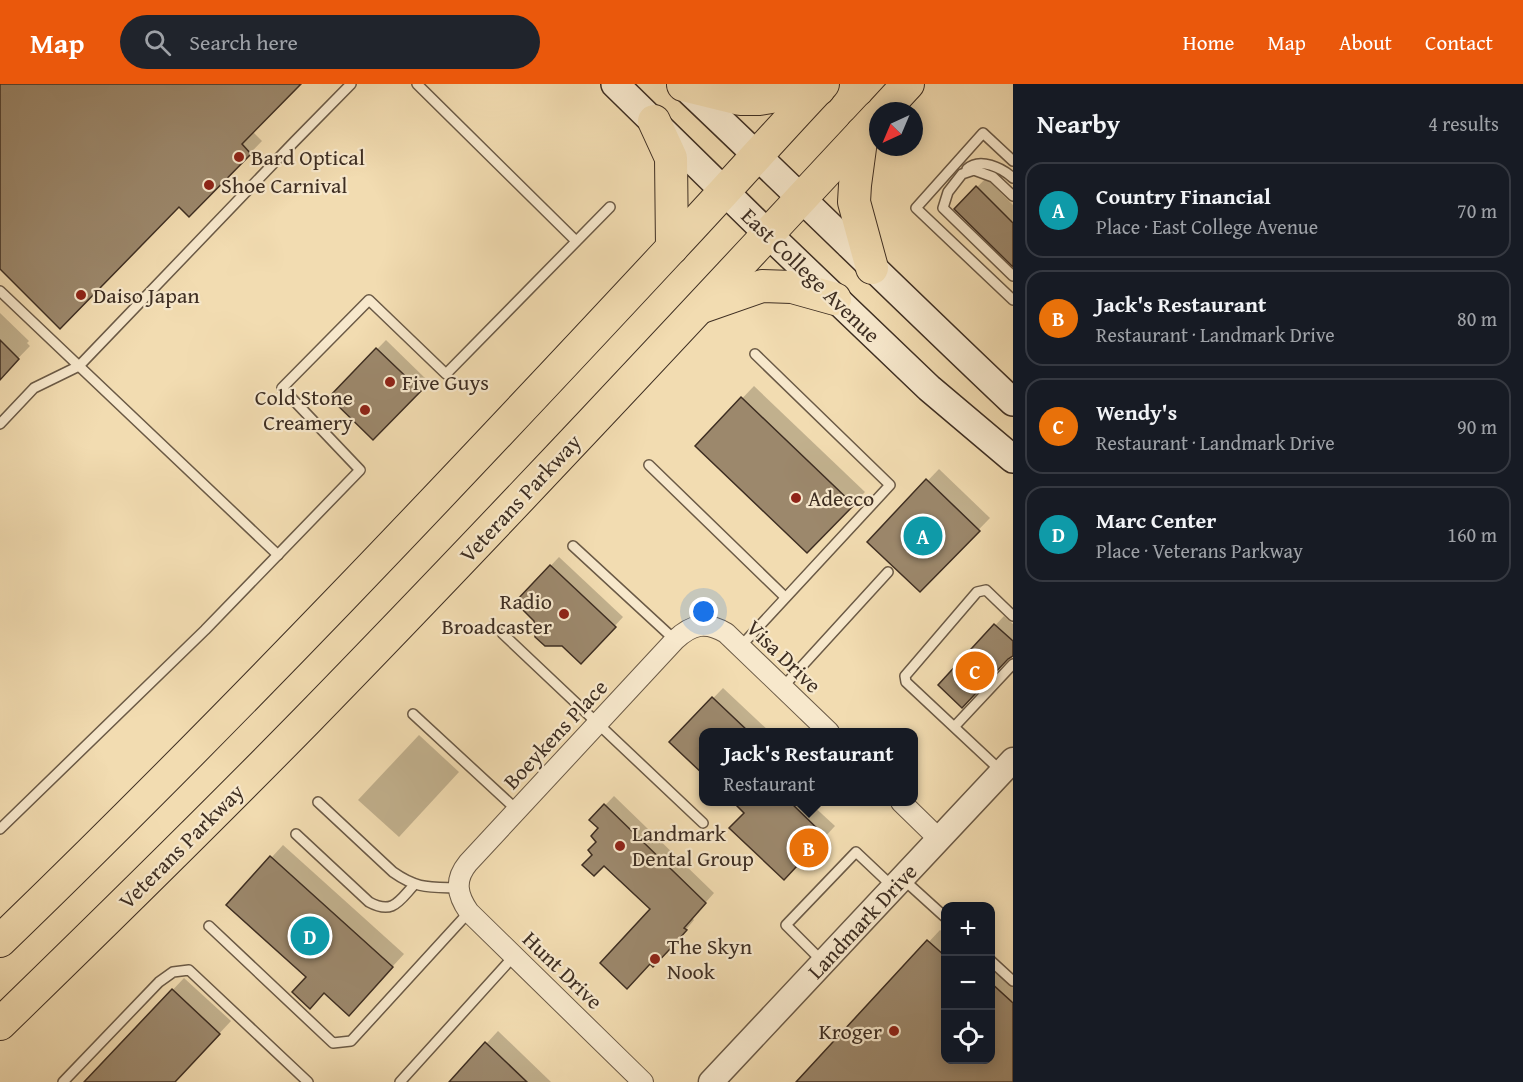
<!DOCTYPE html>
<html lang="en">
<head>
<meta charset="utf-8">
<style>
  body { margin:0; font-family:"Gentium Book Plus",serif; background:#20242c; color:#f1f3f6 }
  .controls { position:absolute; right:18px; bottom:18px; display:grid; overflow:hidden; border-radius:12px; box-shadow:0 3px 15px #0003 }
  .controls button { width:54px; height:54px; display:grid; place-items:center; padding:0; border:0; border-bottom:2px solid #363941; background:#171b24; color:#f1f3f6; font:30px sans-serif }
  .compass { position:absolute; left:869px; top:18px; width:54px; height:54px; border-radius:50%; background:#171b24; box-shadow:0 3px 15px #0003; rotate:224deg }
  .you { position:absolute; left:704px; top:528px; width:21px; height:21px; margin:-15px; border:4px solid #fff; border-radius:50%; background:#1a73e8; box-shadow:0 0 0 9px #1a73e833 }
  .badge { display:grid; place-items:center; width:39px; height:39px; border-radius:50%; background:#ea580c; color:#fff; font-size:20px; font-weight:700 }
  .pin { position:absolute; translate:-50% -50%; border:3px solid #fff; box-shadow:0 2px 6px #0006 }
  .popup { position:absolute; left:699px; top:644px; width:219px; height:78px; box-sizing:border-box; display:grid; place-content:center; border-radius:12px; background:#171b24; filter:drop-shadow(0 2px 4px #0005); font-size:20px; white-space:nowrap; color:#9ea1a6 }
  .popup b { font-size:22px; color:#f1f3f6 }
  .popup::after { content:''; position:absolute; left:50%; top:100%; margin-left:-12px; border:12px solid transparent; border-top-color:#171b24 }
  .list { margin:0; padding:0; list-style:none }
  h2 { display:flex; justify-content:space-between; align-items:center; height:78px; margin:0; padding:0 24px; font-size:26px }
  h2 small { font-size:20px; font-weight:400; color:#9ea1a6 }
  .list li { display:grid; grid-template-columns:39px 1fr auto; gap:18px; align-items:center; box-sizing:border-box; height:96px; margin:0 12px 12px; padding:0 12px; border:2px solid #363941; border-radius:18px }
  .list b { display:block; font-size:22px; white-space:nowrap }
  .list p { margin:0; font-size:20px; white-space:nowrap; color:#9ea1a6 }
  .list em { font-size:20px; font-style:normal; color:#9ea1a6 }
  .icon { flex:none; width:33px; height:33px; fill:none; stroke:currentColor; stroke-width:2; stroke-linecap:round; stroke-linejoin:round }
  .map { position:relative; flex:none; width:1013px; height:998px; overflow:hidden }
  header { display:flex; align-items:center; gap:36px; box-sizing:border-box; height:84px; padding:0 30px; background:#ea580c; color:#fff }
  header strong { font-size:28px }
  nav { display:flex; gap:33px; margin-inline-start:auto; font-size:21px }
  .search { width:420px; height:54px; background:#20242c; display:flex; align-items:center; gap:15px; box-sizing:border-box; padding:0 21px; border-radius:33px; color:#9ea1a6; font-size:22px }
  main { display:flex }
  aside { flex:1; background:#171b24 }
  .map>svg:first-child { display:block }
  .shadow { fill:#0003 }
  .building { fill:#9c886c; stroke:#3e2e22; stroke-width:1.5 }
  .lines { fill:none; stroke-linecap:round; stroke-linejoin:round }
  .service-casing { stroke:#6b5a46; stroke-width:12 }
  .minor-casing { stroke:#6b5a46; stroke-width:22 }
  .tertiary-casing { stroke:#6b5a46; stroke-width:27 }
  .secondary-casing { stroke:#3e2e22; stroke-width:30 }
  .trunk-casing { stroke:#3e2e22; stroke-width:34 }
  .service { stroke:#f7e8cc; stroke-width:9 }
  .minor { stroke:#f7e8cc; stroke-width:20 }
  .tertiary { stroke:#f7e8cc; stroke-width:24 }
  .secondary { stroke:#f7e8cc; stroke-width:27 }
  .trunk { stroke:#f2dcb1; stroke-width:32 }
  .poi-dot { fill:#8f2418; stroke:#f7e8cc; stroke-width:2 }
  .labels { text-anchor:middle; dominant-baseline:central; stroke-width:4.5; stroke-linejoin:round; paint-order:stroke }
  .poi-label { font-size:22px; fill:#3e2e22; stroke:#f7e8cc; text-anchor:start }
  .street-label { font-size:22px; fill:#3e2e22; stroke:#f7e8cc }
</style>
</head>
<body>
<header>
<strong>Map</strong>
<div class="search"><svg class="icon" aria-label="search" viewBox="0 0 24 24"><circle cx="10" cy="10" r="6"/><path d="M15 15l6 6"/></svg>Search here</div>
<nav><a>Home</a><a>Map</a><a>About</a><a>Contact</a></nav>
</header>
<main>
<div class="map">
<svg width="1013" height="998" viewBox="0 0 1013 998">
  <rect width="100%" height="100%" fill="#f2dcb1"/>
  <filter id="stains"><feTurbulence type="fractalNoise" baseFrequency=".00333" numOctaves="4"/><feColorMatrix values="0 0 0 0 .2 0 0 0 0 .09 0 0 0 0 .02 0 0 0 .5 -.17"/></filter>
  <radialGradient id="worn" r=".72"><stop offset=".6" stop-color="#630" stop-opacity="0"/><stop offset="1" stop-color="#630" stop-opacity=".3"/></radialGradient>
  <g class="shadow">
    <path d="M0,0H299L252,47L262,57L201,120L179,121L0,183Z"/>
    <path d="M986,94L1013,121V180L956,125Z"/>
    <path d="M0,229L29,257L27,259L30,262L2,291L0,290Z"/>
    <path d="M386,256L428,297L373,354L331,313Z"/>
    <path d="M754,302L865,408L807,467L697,362Z"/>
    <path d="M939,385L990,434L920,506L869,458Z"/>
    <path d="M559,473L623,533L590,569L536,536L517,518Z"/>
    <path d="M1004,532L1013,540V569L940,601Z"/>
    <path d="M723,604L770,648H704V689L671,658Z"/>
    <path d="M419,651L459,688L399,753L358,716Z"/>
    <path d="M614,712L714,809L692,834L694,836L679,854L650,878L652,825L594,771L600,744L591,736Z"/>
    <path d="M734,718H809L835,742L809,770L746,729Z"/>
    <path d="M283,761L404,870L360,918L308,893L228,821Z"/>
    <path d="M940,846L946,850V976H990V875L1013,896V998H798Z"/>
    <path d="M184,894L231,937L174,998H86Z"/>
    <path d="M498,947L551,998H451Z"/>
  </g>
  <g class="building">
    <path d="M0,0H301L242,60L251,70L189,133L179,123L60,245L0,185Z"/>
    <path d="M976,102L1013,139V183L954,125Z"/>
    <path d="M0,256L19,275L0,296Z"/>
    <path d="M376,264L421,307L373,356L329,313Z"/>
    <path d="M741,313L854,421L807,469L695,362Z"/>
    <path d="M926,395L980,447L920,508L867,458Z"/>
    <path d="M550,481L616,543L581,580L562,562H545L535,553L534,537L515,518Z"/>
    <path d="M994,540L1013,557V572L1008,575L962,624L938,601Z"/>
    <path d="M712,613L749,648H704V691L669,658Z"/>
    <path d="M732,717H789L826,753L799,782H797L784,796L729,744L744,729Z"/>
    <path d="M604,720L706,819L684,844L687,846L670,865L653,883L650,880L627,905L600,879L650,825L604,782L594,792L582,781L592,771L588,766L596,758L591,752L598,744L589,736Z"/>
    <path d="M270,772L393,883L349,932L324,909L310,925L292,908L306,893L226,821Z"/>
    <path d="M927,856L945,872V975H990V898L1013,919V998H796Z"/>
    <path d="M172,905L220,950L175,998H84Z"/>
    <path d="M485,958L527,998H449Z"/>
  </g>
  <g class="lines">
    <g class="service-casing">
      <g id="service">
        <path d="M417,0L576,157"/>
        <path d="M1013,77L983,49L916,124L1013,216"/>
        <path d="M967,85C980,73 1002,84 1013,94"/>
        <path d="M1013,112L993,93L974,86L962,90L948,108L943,124L1013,192"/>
        <path d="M0,207L278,471"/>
        <path d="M0,340L34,304L79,282L294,58L351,0"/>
        <path d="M649,381L785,513"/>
        <path d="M573,462L675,556"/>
        <path d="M503,550L703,739"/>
        <path d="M740,563L890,401L755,270"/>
        <path d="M782,604L888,488"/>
        <path d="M413,630L517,726"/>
        <path d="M955,642L1013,580"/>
        <path d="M1000,686L906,598L905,592L977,508L986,506L1013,532"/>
        <path d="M318,718L393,788C417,805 429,803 458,804"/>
        <path d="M0,745L205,546L360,386L282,304L369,216L446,290L610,123"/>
        <path d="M296,750L369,818C393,831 399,817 414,801"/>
        <path d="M903,795L946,834"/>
        <path d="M209,842L333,959L351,957L469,828"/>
        <path d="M990,876L1013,897"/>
        <path d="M822,877L786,841L856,768L892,802"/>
        <path d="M63,998L159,898L173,888L189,886L308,998"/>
        <path d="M400,998L514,872"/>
      </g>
    </g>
    <g class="minor-casing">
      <g id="minor">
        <path d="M901,718L939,755"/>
        <path d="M643,998L469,828C457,811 454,796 468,779L675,556C692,540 706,537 726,549L829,648"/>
      </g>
    </g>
    <g class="tertiary-casing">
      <path id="tertiary" d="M711,998L1013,676"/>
    </g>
    <g class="secondary-casing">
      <g id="secondary">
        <path d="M615,0L768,150L929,304L1013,375"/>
        <path d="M682,0C793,105 902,213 1013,318"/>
      </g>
    </g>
    <g class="trunk-casing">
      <g id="trunk">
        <path d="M683,1L740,15H759L819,5"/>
        <path d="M883,27L908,0"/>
        <path d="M654,37L671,74L672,164"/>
        <path d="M862,49L855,101L854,118L872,184"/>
        <path d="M702,223L762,202L792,203L835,215"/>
        <path d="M0,857C231,634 451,401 669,167C721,112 771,55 823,0"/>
        <path d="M0,940C103,840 206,739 307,636C500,438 689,235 878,32"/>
      </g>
    </g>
    <use href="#service" class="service"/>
    <use href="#minor" class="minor"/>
    <use href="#tertiary" class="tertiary"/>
    <use href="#secondary" class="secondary"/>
    <use href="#trunk" class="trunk"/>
  </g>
  <g class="poi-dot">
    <circle cx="239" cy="73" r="6"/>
    <circle cx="209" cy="101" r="6"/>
    <circle cx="81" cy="211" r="6"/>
    <circle cx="390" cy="298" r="6"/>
    <circle cx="365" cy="326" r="6"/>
    <circle cx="796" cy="414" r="6"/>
    <circle cx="564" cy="530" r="6"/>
    <circle cx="620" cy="762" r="6"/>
    <circle cx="655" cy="875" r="6"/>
    <circle cx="894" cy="947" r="6"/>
  </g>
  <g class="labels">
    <g class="poi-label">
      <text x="251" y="73">Bard Optical</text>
      <text x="221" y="101">Shoe Carnival</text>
      <text x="93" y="211">Daiso Japan</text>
      <text x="402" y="298">Five Guys</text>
      <text x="353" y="313" text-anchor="end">Cold Stone<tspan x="353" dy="25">Creamery</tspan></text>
      <text x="808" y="414">Adecco</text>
      <text x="552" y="517" text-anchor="end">Radio<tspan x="552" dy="25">Broadcaster</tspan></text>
      <text x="632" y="749">Landmark<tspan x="632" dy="25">Dental Group</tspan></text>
      <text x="667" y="862">The Skyn<tspan x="667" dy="25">Nook</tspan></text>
      <text x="882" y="947" text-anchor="end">Kroger</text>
    </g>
    <g class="street-label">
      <text transform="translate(811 191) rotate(44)">East College Avenue</text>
      <text transform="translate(520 414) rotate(-47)">Veterans Parkway</text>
      <text transform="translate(784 572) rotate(44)">Visa Drive</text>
      <text transform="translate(555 650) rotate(-47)">Boeykens Place</text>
      <text transform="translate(181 762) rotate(-45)">Veterans Parkway</text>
      <text transform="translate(862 837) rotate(-47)">Landmark Drive</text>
      <text transform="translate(563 886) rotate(44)">Hunt Drive</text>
    </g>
  </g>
  <rect width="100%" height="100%" filter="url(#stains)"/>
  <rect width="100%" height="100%" fill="url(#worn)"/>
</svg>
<div class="controls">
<button>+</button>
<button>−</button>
<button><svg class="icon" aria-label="locate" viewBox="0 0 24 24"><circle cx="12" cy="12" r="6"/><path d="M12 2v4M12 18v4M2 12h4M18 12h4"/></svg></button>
</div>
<svg class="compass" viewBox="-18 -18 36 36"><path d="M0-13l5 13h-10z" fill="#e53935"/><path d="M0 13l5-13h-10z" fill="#9ea1a6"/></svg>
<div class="you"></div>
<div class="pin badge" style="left:923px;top:452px;background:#0f9aa8">A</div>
<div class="pin badge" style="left:809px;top:764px;background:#e8710a">B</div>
<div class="popup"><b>Jack's Restaurant</b>Restaurant</div>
<div class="pin badge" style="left:975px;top:587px;background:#e8710a">C</div>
<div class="pin badge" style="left:310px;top:852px;background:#0f9aa8">D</div>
</div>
<aside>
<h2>Nearby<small>4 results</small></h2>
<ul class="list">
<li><span class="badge" style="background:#0f9aa8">A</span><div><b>Country Financial</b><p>Place · East College Avenue</p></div><em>70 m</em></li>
<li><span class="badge" style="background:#e8710a">B</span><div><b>Jack's Restaurant</b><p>Restaurant · Landmark Drive</p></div><em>80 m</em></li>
<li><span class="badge" style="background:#e8710a">C</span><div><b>Wendy's</b><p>Restaurant · Landmark Drive</p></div><em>90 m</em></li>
<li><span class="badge" style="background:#0f9aa8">D</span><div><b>Marc Center</b><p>Place · Veterans Parkway</p></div><em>160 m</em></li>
</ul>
</aside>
</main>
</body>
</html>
